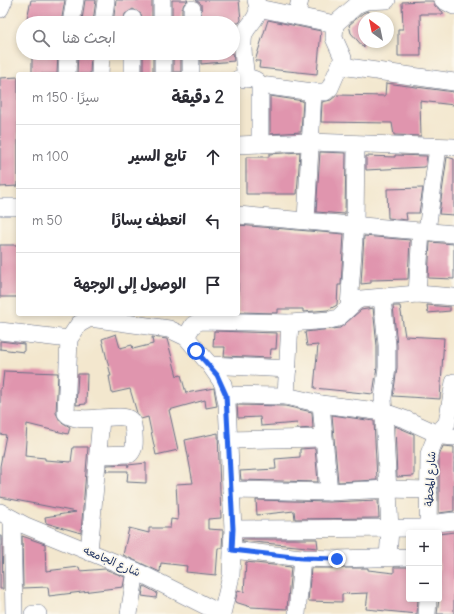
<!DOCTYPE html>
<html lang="ar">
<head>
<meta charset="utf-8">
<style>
  body { margin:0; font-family:Delius,"Playpen Sans Arabic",sans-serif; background:#f2f2f3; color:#2b2b33; direction:rtl }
  .controls { position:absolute; right:12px; bottom:12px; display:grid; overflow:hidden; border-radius:4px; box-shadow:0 2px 6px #0003 }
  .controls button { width:36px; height:36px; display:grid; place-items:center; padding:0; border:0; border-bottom:1px solid #e1e1e2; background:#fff; color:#2b2b33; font:20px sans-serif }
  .compass { position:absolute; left:358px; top:12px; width:36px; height:36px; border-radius:50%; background:#fff; box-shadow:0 2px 6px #0003; rotate:327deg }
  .stop { position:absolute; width:12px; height:12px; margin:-9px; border:3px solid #2563eb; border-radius:50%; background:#fff }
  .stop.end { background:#2563eb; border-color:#fff; box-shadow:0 1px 4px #0008 }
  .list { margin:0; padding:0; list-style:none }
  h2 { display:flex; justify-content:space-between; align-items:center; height:52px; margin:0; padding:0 16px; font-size:17px }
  h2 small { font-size:13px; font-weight:400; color:#7c7c81 }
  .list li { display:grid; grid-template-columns:26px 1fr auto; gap:12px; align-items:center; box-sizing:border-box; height:64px; padding:0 16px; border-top:1px solid #e1e1e2 }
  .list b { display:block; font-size:15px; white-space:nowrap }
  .list em { font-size:13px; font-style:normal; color:#7c7c81 }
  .icon { flex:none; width:22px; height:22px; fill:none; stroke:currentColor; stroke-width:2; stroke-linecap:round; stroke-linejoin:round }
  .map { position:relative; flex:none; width:454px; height:614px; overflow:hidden; direction:ltr }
  .search { position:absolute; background:#fff; box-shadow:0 2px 6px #0003; left:16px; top:16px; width:224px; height:44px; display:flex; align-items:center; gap:10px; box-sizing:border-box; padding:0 14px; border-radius:22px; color:#7c7c81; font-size:15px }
  .panel { position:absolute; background:#fff; box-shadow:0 2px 6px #0003; left:16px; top:72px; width:224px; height:244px; border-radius:4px; direction:rtl }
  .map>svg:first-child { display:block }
  .building { fill:#e095ae }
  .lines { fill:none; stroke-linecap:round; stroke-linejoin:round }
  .minor-casing { stroke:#676f85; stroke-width:18 }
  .minor { stroke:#fff; stroke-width:17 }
  .route { stroke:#2563eb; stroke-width:5 }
  .labels { text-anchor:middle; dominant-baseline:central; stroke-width:3.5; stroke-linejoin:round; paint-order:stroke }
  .street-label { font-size:11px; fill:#1b2f5e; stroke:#fbf7ec }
</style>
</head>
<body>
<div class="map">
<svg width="454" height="614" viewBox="0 0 454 614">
  <rect width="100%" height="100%" fill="#fbf7ec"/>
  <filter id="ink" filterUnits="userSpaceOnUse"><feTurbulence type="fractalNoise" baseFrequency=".025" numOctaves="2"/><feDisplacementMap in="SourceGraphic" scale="8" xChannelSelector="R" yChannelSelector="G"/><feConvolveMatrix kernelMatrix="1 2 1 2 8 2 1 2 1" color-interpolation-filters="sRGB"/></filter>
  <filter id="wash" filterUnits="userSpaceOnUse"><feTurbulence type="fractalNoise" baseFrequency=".012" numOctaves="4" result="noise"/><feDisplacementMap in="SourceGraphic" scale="16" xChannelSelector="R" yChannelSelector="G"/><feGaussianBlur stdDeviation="0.9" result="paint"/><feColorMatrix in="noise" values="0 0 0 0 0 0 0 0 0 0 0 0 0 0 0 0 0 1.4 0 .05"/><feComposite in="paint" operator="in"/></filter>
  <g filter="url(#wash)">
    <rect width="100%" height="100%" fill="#f3e7ce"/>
    <g id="blocks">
      <g class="building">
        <path d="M31,0H65L61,23H26Z"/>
        <path d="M85,0H96L93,22L82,20Z"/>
        <path d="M116,0H152V23H143L141,14L133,9L125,14L123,23H113Z"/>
        <path d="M172,0H188L184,4L182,9V23H172Z"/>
        <path d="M196,0H239L241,20L239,23H221V21L202,22L201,4Z"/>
        <path d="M423,1H433L435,6L443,12V14H420L421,56H398V29H403L402,2Z"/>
        <path d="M368,11V18H364V48L351,33L349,25L363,13Z"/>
        <path d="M268,20L321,31L317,74L259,68L260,61H255Z"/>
        <path d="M32,53H58L57,74H32Z"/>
        <path d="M78,53H91L90,74H77Z"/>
        <rect x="143" y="53" width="10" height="21"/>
        <rect x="173" y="53" width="8" height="19"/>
        <path d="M201,53H233L234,61L201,64Z"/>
        <path d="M18,77V186L0,187V78Z"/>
        <path d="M386,83L454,92V105L420,101L421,136L394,135L392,123L321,122L322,102L331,100L337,95L385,96Z"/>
        <path d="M270,96L303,101L301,132L270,134Z"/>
        <path d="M300,152L297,194H246V157H269V154Z"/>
        <path d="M320,152L346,153L345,214L316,212Z"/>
        <path d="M395,155L427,156L425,167L366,170V156L395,157Z"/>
        <path d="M447,157L454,159V215L439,214Z"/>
        <path d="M423,188L419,213H406L407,220L388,218L387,189Z"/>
        <path d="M238,225L344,234L341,285H338L337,305L328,310L303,312V309H278V313L238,312Z"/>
        <path d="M364,236L410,240L408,279L371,280V283L361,284Z"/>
        <path d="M430,242L454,244V279L428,278Z"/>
        <rect x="0" y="245" width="18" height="52"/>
        <path d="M427,305L450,307V311L428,313Z"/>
        <path d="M393,306H400L405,336L444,338L440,399L393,396L397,368V345Z"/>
        <path d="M373,308L377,346V367L373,394L314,388L318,345L307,346L305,332L340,328L361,310Z"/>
        <path d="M214,331L277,333L276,349H271L270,358L224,356L225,347H213Z"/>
        <path d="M116,334L120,348L132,345L133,349L153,344L152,337L167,339L177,376L181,375L186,393L214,388L217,406L206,408L205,400L169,410L178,450L156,455L148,417L141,419L137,413L130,389L112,393L109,376H111L102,339Z"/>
        <path d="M0,341L24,344V352L0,349Z"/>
        <path d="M4,371L58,373L56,413L60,421L70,427L68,434L27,424L25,456L45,458V460L71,462L73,447H88L81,533L46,523L45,517L76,512L0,497V466L6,435L0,434V388L2,387Z"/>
        <path d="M78,374H87L86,404L76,405Z"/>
        <path d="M237,405L285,406L312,412L313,428L298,429L297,423L261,426L260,417L238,418Z"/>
        <path d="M332,415L374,421L377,480L338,482Z"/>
        <path d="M395,426L414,434V476L397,477Z"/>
        <path d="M218,433L221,518L208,519V529L223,530L222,548H218L216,575L186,572L187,566L161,563L160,572L123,555L129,528L149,533V528H170L171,519L178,520L176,484L193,483L185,440Z"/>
        <path d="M443,446L454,447V511L439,513V456Z"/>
        <path d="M315,448L318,482L241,480L240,471L276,469L275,459L300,457V449Z"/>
        <path d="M146,463V483L127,482L128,471H106L107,465L128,464V467V465Z"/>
        <path d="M256,500L329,502L378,500L379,518L295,519L294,511L257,515Z"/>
        <path d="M454,532V614H437L439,599V534Z"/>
        <path d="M0,536H2L3,589H0Z"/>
        <path d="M22,536L45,544L46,571L79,567L80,571L105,569L125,577L123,587L49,596L48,587L23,588Z"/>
        <path d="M243,539H317L318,548L242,541Z"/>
        <path d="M246,562L291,567L287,609L251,607L235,602L238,590L244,592Z"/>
        <path d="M394,567H409V599H418L417,614L366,609L368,593L342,594V602L308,601L311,568H368V570L394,573Z"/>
        <path d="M144,586L157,593L156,598L142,596Z"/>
      </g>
    </g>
  </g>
  <g filter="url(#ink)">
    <use href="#blocks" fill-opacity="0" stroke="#676f85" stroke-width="1"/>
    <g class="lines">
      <g class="minor-casing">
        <g id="minor">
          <path d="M162,0V23"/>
          <path d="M256,0L258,8L335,24"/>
          <path d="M443,0L454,6"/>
          <path d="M0,9L4,0"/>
          <path d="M296,16L300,0"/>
          <path d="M133,19V23"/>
          <path d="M71,23L75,0"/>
          <path d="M103,23L106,0"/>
          <path d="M192,23V9"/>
          <path d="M133,53V74"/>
          <path d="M163,53V74"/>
          <path d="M341,66L454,82"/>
          <path d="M67,74L68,53"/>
          <path d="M100,74L101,53"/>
          <path d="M191,74V53"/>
          <path d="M238,79C248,79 255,76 260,85V144"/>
          <path d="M246,79C245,68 241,45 244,35C247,25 258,20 258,8"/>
          <path d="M260,85L313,92"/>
          <path d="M238,145L310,142L454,147"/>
          <path d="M0,207H18"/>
          <path d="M238,215L454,234"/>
          <path d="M306,220L313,92H325L330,88L343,58L334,38L335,24L358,4L366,1L387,0"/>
          <path d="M427,231L438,147"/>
          <path d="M417,294L421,231"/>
          <path d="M382,298L387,345V368L383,398L390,529L388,557"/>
          <path d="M349,307L355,224L356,144"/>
          <path d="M0,331L69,339"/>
          <path d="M186,337L193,325L200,321L290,323L330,320L338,318L355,302L361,299L417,294L454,297"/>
          <path d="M210,365L288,369"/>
          <path d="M226,395L286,396L321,404L384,412L407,420L442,436L454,437"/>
          <path d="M286,396L290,323"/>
          <path d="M321,404L329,492"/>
          <path d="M228,440L324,438"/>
          <path d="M98,455L130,454C136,447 134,441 134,433C133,428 134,422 129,419C120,412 76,426 66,413L69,339L79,324L90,318L169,329L186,337L210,365L223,384L227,404L233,529L231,576L222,614"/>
          <path d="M231,490L329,492L388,489L429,490"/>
          <path d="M0,512L24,525L136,571L222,614"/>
          <path d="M12,519L14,614"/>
          <path d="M428,524L454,521"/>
          <path d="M233,529L428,528"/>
          <path d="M428,533L429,454L437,434L447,423L454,382"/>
          <path d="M232,550L302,558L337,559L409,557"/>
          <path d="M89,552L101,419"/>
          <path d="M33,614H38"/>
          <path d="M129,614L136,571"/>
          <path d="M297,614L302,558"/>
          <path d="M427,614L428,599"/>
        </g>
      </g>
      <use href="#minor" class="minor"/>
    </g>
  </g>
  <g class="lines" filter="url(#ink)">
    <path class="route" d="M196,351L217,375L226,395L233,529L232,550L302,558L337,559"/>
  </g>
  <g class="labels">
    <g class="street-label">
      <text transform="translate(430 479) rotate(-87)">شارع المحطة</text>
      <text transform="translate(112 561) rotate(23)">شارع الجامعه</text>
    </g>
  </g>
</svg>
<div class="controls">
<button>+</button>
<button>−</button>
</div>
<svg class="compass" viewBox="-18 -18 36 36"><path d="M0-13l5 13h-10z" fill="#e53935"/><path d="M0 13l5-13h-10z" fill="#7c7c81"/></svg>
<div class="stop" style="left:196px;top:351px"></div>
<div class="stop end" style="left:337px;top:559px"></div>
<div class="search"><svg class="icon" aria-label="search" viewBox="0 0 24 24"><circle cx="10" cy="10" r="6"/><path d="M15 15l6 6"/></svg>ابحث هنا</div>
<section class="panel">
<h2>2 دقيقة<small>سيرًا · 150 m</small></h2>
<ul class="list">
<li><svg class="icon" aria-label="ahead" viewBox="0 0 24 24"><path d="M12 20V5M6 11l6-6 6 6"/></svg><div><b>تابع السير</b></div><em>100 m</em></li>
<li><svg class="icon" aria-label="left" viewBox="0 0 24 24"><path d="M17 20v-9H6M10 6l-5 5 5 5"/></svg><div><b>انعطف يسارًا</b></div><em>50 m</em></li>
<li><svg class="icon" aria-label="arrive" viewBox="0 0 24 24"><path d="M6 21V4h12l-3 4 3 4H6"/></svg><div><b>الوصول إلى الوجهة</b></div></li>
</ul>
</section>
</div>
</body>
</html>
